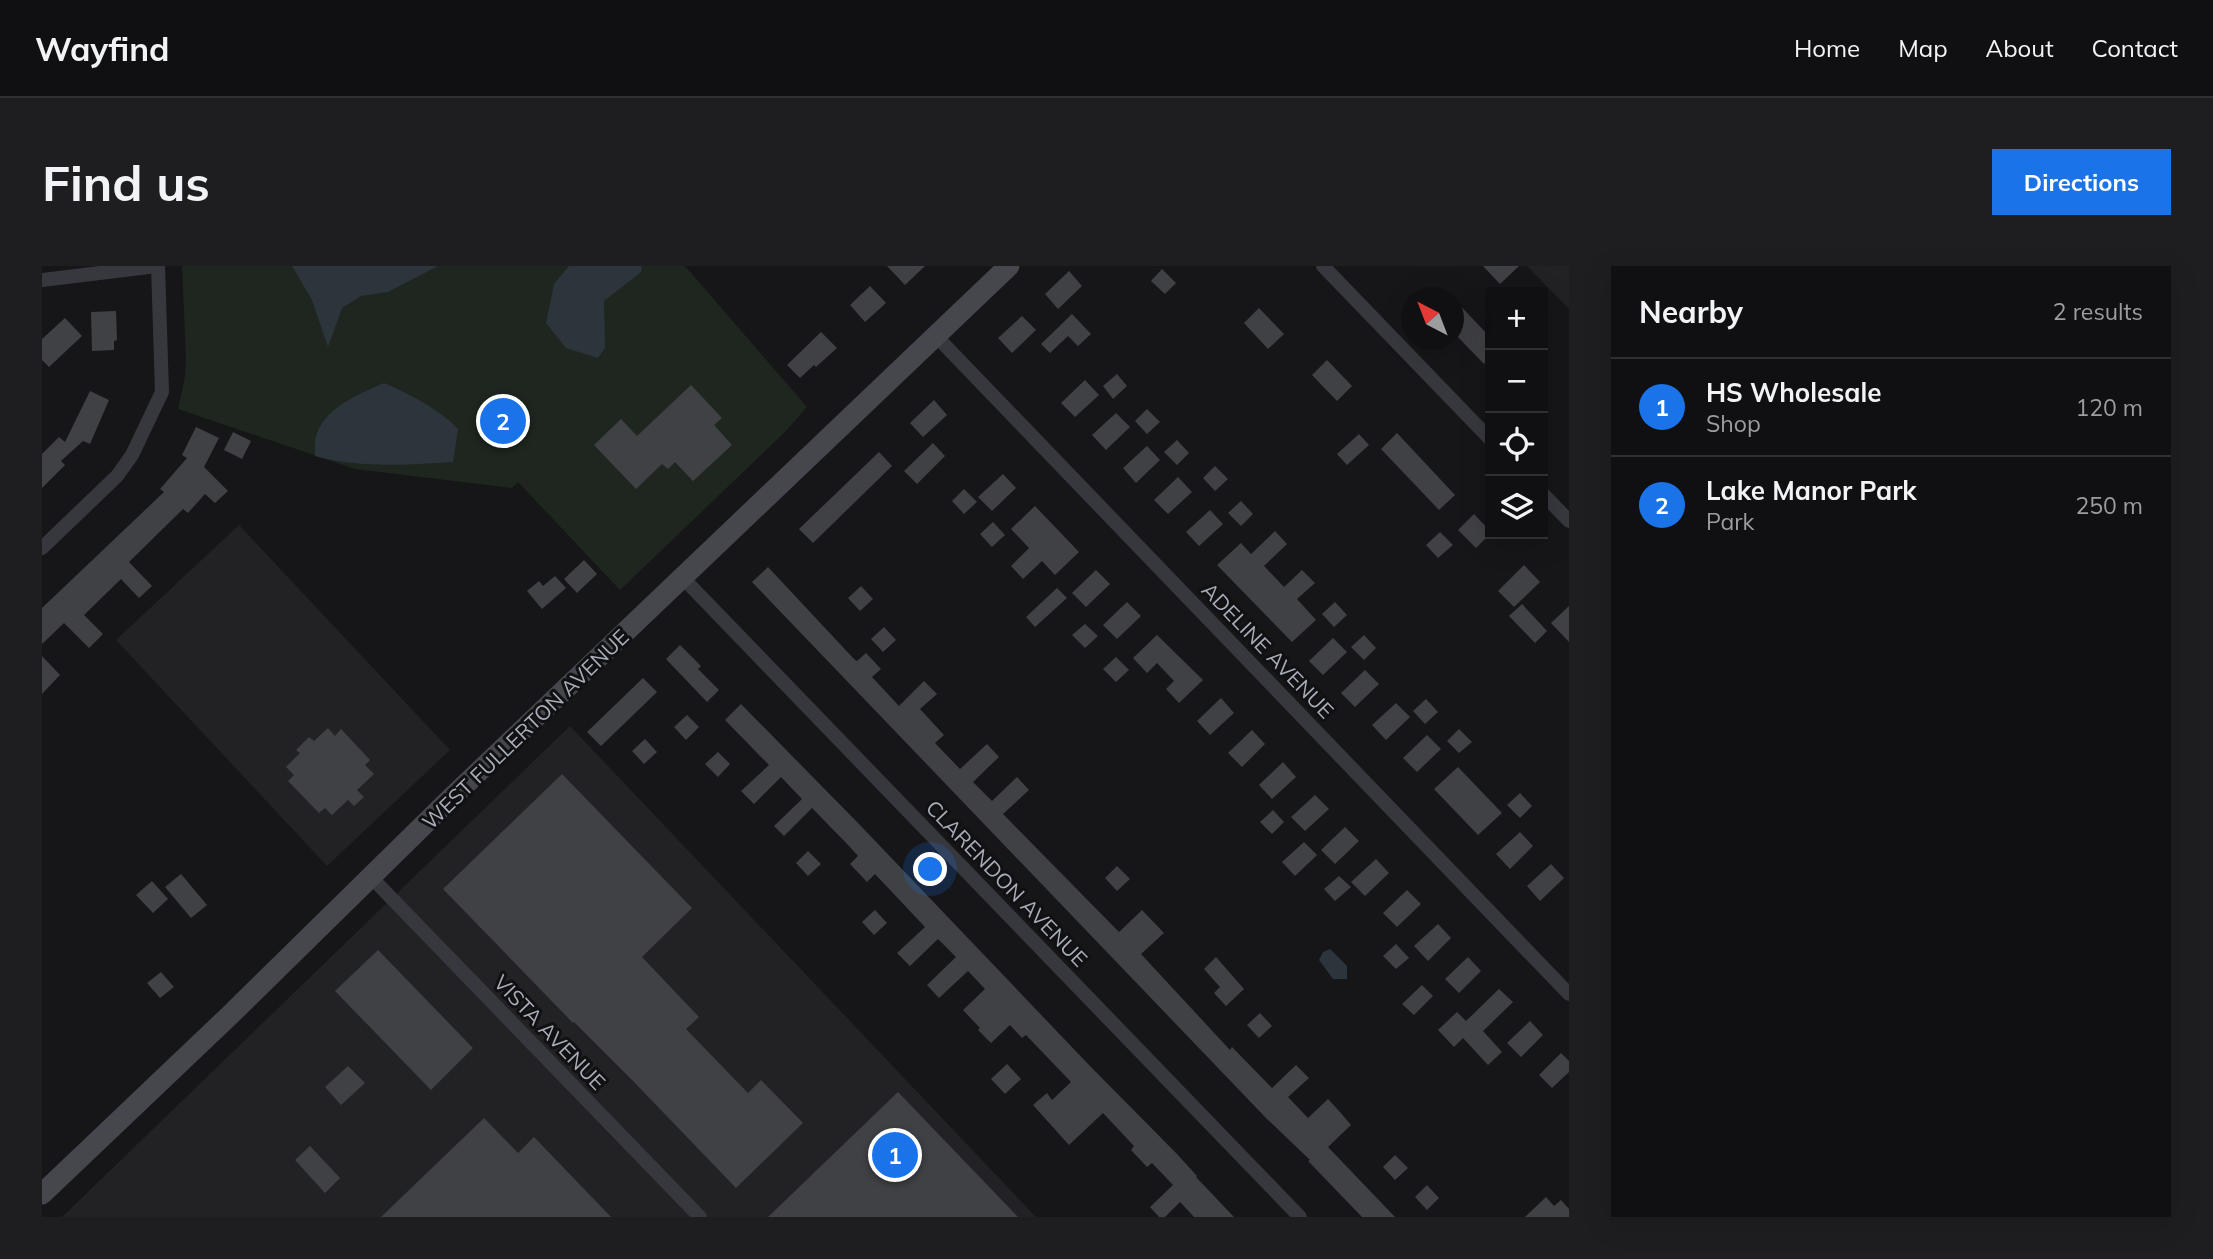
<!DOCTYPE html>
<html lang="en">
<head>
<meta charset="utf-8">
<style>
  body { margin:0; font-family:Mulish,sans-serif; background:#1e1e20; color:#f1f3f6 }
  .controls { position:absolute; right:21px; top:21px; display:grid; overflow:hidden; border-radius:0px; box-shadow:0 7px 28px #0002 }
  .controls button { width:63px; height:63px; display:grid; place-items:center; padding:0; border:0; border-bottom:2px solid #303032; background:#101012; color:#f1f3f6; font:35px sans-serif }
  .compass { position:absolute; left:1359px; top:21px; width:63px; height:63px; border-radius:50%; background:#101012; box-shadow:0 7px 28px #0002; rotate:318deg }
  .you { position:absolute; left:889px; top:604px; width:24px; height:24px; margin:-18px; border:5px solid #fff; border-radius:50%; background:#1a73e8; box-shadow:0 0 0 10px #1a73e833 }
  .badge { display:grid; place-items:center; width:46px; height:46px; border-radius:50%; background:#1a73e8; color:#fff; font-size:23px; font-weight:700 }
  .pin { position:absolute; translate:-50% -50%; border:4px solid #fff; box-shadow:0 2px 7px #0006 }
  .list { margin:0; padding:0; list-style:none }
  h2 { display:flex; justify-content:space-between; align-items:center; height:91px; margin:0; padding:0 28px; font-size:30px }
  h2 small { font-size:23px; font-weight:400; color:#9c9d9f }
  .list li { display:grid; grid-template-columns:46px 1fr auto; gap:21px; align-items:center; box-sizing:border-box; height:98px; padding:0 28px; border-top:2px solid #303032 }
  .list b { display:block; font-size:26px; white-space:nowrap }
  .list p { margin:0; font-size:23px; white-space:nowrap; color:#9c9d9f }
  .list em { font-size:23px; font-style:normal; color:#9c9d9f }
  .icon { flex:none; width:38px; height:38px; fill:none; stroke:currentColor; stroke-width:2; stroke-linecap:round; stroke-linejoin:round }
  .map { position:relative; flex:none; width:1527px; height:951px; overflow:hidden; border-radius:0px }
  header { display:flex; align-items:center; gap:42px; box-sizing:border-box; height:98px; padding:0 35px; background:#101012; border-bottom:2px solid #303032 }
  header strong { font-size:33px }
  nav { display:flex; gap:38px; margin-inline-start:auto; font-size:24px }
  .intro { display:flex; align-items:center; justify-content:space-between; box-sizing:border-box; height:168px; padding:0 42px }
  h1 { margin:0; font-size:49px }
  .button { padding:18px 32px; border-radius:0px; background:#1a73e8; color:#fff; font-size:24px; font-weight:700 }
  main { display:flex; gap:42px; padding:0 42px }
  aside { flex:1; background:#101012; border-radius:0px; box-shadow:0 7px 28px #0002 }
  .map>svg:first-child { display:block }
  .built { fill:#222225 }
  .green { fill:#1e261f }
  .water { fill:#2c353c }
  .building { fill:#404145 }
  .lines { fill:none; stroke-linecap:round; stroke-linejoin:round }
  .street { stroke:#37383d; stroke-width:14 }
  .secondary { stroke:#45474d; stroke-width:21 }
  .labels { text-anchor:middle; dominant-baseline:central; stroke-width:6; stroke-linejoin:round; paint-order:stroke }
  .street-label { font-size:21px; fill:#a8adb8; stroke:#111113 }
</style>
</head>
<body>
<header>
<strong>Wayfind</strong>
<nav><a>Home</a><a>Map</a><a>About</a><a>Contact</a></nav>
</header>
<div class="intro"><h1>Find us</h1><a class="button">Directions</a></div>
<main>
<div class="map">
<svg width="1527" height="951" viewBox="0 0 1527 951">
  <rect width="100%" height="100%" fill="#161618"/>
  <g class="built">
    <path d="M1485,0H1527V43Z"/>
    <path d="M197,259L408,484L285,600L74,374Z"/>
    <path d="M528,460L994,951H20Z"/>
  </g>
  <path class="green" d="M140,0H643L765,141L743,166L578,324L476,216L470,222L313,203L136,143L143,110L144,93Z"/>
  <g class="water">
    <path d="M250,0H396L346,26L319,30L300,42L286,81L270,34Z"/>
    <path d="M527,0H600L599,6L562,35L563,82L556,92L524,82L504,57L512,18Z"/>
    <path d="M342,117C369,129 396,142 416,163L411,196C367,199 315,202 273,190C273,183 272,174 275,167C286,140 317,128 342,117Z"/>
    <path d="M1288,683L1305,700V713H1291L1277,694L1281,686Z"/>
  </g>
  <g class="building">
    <path d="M845,0H883L863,19Z"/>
    <path d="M1441,0H1477L1458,18Z"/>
    <path d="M1120,3L1134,17L1123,28L1109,15Z"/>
    <path d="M1027,5L1040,20L1016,43L1003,28Z"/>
    <path d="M828,20L844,37L823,56L808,39Z"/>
    <path d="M1411,32L1448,71V91L1442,98L1411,66Z"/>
    <path d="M1217,42L1242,68L1226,83L1202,57Z"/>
    <path d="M74,45L75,74L72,75V84L50,85L49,46Z"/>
    <path d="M1030,48L1049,68L1036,80L1026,70L1008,87L999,78Z"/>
    <path d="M980,50L994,64L970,87L956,72Z"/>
    <path d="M23,52L40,70L7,101L0,94V73Z"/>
    <path d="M779,66L795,82L774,101L772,99L758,112L745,99Z"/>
    <path d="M1285,94L1310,120L1295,135L1270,109Z"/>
    <path d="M1075,108L1085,120L1071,133L1061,120Z"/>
    <path d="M1043,114L1057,129L1033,151L1019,137Z"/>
    <path d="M649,119L680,152L672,159L690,179L651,215L633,196L626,203L620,198L594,223L552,179L579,153L595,170Z"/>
    <path d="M48,125L67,134L48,178L41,175L19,195L23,199L0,222V188L17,171L23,176Z"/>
    <path d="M892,134L905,149L881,171L868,157Z"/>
    <path d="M1105,143L1118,156L1105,168L1093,155Z"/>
    <path d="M1074,147L1088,161L1064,184L1050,169Z"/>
    <path d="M154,161L177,172L162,201L186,225L173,237L163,228L146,247L141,243L87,296L110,320L97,332L79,313L42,349L61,368L47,382L22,357L0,378V342L122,226L118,223L145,192L140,189Z"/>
    <path d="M191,166L209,175L200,193L182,184Z"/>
    <path d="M1355,167L1413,229L1397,244L1339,183Z"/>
    <path d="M1317,168L1327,179L1305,199L1295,188Z"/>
    <path d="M1135,174L1147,187L1135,199L1122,186Z"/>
    <path d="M891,177L903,190L875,218L862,205Z"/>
    <path d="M1105,180L1118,194L1094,217L1081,202Z"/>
    <path d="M837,186L850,200L771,277L757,263Z"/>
    <path d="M1173,200L1186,213L1173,225L1161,212Z"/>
    <path d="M961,208L974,222L950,245L936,231Z"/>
    <path d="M1136,211L1150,226L1126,248L1112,234Z"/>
    <path d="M922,223L935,236L922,248L910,235Z"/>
    <path d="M1199,235L1211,248L1199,260L1186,247Z"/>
    <path d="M993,240L1037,286L1013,309L1000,295L981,313L969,300L987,282L969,263Z"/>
    <path d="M1168,244L1181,258L1157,280L1144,266Z"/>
    <path d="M1432,248L1448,265V268L1434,282L1416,264Z"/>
    <path d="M951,256L963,269L950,281L938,268Z"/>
    <path d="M1233,265L1245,278L1222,300L1242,321L1260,304L1273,317L1255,333L1274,354L1250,376L1175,299L1199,277L1209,288Z"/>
    <path d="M1398,266L1411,279L1396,292L1384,279Z"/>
    <path d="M542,294L555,308L535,327L522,313Z"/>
    <path d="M1482,299L1498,316L1472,341L1456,325Z"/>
    <path d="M726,301L812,393L815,395L824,387L839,403L830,411L857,440L882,415L895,428L878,443L902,469L893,477L918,503L945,478L957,491L931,516L950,535L975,511L987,524L961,548L1077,666L1100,644L1122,667L1099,688L1188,784L1190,781L1230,822L1254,799L1267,812L1246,831L1266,852L1286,833L1298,846L1309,859L1286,881L1353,951H1320L1266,895L1268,894L1224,852L710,316Z"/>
    <path d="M1054,304L1068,318L1044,341L1030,327Z"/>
    <path d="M513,310L524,322L500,343L485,325L497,315L501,320Z"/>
    <path d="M819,320L831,333L818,345L806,332Z"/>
    <path d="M1015,322L1025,332L993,361L984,351Z"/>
    <path d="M1085,336L1099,350L1075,373L1061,359Z"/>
    <path d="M1293,336L1305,349L1292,361L1280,348Z"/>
    <path d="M1480,338L1505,365L1493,377L1467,350Z"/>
    <path d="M1527,340V376L1509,357Z"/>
    <path d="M1043,358L1056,370L1043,382L1030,369Z"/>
    <path d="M842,361L854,374L841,386L829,373Z"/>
    <path d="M1115,369L1161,414L1137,437L1124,423L1132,415L1115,397L1105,407L1091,392Z"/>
    <path d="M1322,369L1334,382L1322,394L1309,381Z"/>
    <path d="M1291,372L1305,386L1281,409L1267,395Z"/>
    <path d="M638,379L659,400L656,403L677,424L665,436L624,393Z"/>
    <path d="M0,390L18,409L0,428Z"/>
    <path d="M1074,391L1087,404L1074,416L1061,403Z"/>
    <path d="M1323,404L1337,418L1313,441L1299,427Z"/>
    <path d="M601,412L615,426L559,480L545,466Z"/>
    <path d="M1179,432L1192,447L1168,469L1155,455Z"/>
    <path d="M1384,433L1396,446L1383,458L1371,445Z"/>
    <path d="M1354,437L1368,451L1344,474L1330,459Z"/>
    <path d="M699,438L816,557L1047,799L1135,888L1155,910L1154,911L1192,951H1152L1138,936L1123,951H1117L1108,941L1131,919L1110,897L1105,901L1089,884L1092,880L1061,847L1027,879L991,839L1005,827L1010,834L1029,816L984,769L980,772L968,759L949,777L936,764L938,762L921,744L943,723L926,705L897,732L885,719L914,691L896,673L868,700L855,687L883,661L833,608L825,616L808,598L816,590L807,580L770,542L742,570L732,560L760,533L739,511L712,538L699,525L727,499L683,454Z"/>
    <path d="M645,449L657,461L644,474L632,461Z"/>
    <path d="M286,462L293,470L299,463L328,494L323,499L332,508L315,524L322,531L312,540L306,534L290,549L283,542L277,547L246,515L252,509L244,501L258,487L254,484L267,471L272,475Z"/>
    <path d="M1417,463L1430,476L1417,487L1405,475Z"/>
    <path d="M1210,464L1223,478L1200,501L1186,487Z"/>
    <path d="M1385,469L1399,483L1375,506L1361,492Z"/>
    <path d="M603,473L615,486L602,498L590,485Z"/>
    <path d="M676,486L688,498L676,511L663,498Z"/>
    <path d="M1241,496L1254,511L1230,533L1217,519Z"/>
    <path d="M1416,501L1460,547L1436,569L1392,523Z"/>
    <path d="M520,508L650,642L600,691L657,751L644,763L706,827L719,814L761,857L694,922L591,815L532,756L531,757L401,623Z"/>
    <path d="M1478,527L1490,540L1478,552L1465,539Z"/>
    <path d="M1273,529L1287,543L1263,565L1249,551Z"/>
    <path d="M1231,544L1242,556L1230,568L1218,556Z"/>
    <path d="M1303,561L1317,575L1293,598L1279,584Z"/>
    <path d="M1478,566L1491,580L1468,603L1454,588Z"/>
    <path d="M1262,576L1275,589L1253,610L1240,596Z"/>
    <path d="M766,585L779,598L766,610L754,597Z"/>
    <path d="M1334,593L1347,607L1323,630L1309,616Z"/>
    <path d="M1509,598L1522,612L1498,635L1485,620Z"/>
    <path d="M1075,600L1088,613L1075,625L1063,612Z"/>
    <path d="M139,608L165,639L149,652L123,621Z"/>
    <path d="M1297,610L1309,621L1293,635L1282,623Z"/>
    <path d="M110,615L126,633L111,647L94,629Z"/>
    <path d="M1365,624L1379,638L1355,661L1341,647Z"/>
    <path d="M833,644L845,657L832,669L820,656Z"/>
    <path d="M1396,658L1409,672L1386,695L1372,680Z"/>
    <path d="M1354,678L1367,692L1354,703L1341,690Z"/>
    <path d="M336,684L431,782L389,824L293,725Z"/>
    <path d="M1174,691L1202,723L1184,740L1172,727L1178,721L1162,703Z"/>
    <path d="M1426,691L1439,705L1417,727L1403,713Z"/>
    <path d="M119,706L132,721L118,732L105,717Z"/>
    <path d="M1380,719L1391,730L1372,749L1360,738Z"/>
    <path d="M1457,723L1471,736L1441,765L1460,786L1446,799L1421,772L1412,781L1396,764L1415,746L1424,755Z"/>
    <path d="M1218,747L1230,760L1217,772L1205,759Z"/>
    <path d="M1488,755L1501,769L1479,791L1465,777Z"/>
    <path d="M1519,787L1527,795V806L1510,822L1497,809Z"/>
    <path d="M965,798L979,813L963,828L949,813Z"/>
    <path d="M306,800L323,817L299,839L283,821Z"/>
    <path d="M856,826L976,951H726Z"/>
    <path d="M442,852L476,887L492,871L569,951H339Z"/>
    <path d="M268,880L298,912L283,927L253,894Z"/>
    <path d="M1353,889L1366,902L1353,914L1341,901Z"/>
    <path d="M1385,919L1397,932L1385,944L1373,931Z"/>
    <path d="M1504,931L1512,940L1519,934L1527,943V951H1483Z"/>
  </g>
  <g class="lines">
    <g class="street">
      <path d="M1281,0L1448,173"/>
      <path d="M0,14L115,0"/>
      <path d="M894,70L1527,728"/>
      <path d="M1501,228L1527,255"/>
      <path d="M0,282L75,210L90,189L120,126L116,0"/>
      <path d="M641,312L1258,951"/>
      <path d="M329,611L658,951"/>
    </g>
    <path class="secondary" d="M0,928L186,751L408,533L967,0"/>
  </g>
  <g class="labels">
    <g class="street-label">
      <text transform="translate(1226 384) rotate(46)">ADELINE AVENUE</text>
      <text transform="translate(483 463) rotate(-44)">WEST FULLERTON AVENUE</text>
      <text transform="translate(965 617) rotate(46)">CLARENDON AVENUE</text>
      <text transform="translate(508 766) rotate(46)">VISTA AVENUE</text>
    </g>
  </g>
</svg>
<div class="controls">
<button>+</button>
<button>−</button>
<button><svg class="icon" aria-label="locate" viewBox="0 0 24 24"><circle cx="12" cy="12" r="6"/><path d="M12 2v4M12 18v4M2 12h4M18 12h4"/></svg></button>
<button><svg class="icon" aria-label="layers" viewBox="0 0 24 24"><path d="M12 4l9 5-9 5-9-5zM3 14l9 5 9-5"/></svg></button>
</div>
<svg class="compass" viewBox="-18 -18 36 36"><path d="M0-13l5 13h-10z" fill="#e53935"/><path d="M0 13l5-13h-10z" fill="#9c9d9f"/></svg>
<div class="you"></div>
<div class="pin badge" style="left:853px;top:889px">1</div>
<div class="pin badge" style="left:461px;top:155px">2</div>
</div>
<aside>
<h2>Nearby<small>2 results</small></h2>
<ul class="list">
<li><span class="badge">1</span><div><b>HS Wholesale</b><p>Shop</p></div><em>120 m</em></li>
<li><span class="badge">2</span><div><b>Lake Manor Park</b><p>Park</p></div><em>250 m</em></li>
</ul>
</aside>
</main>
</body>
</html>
